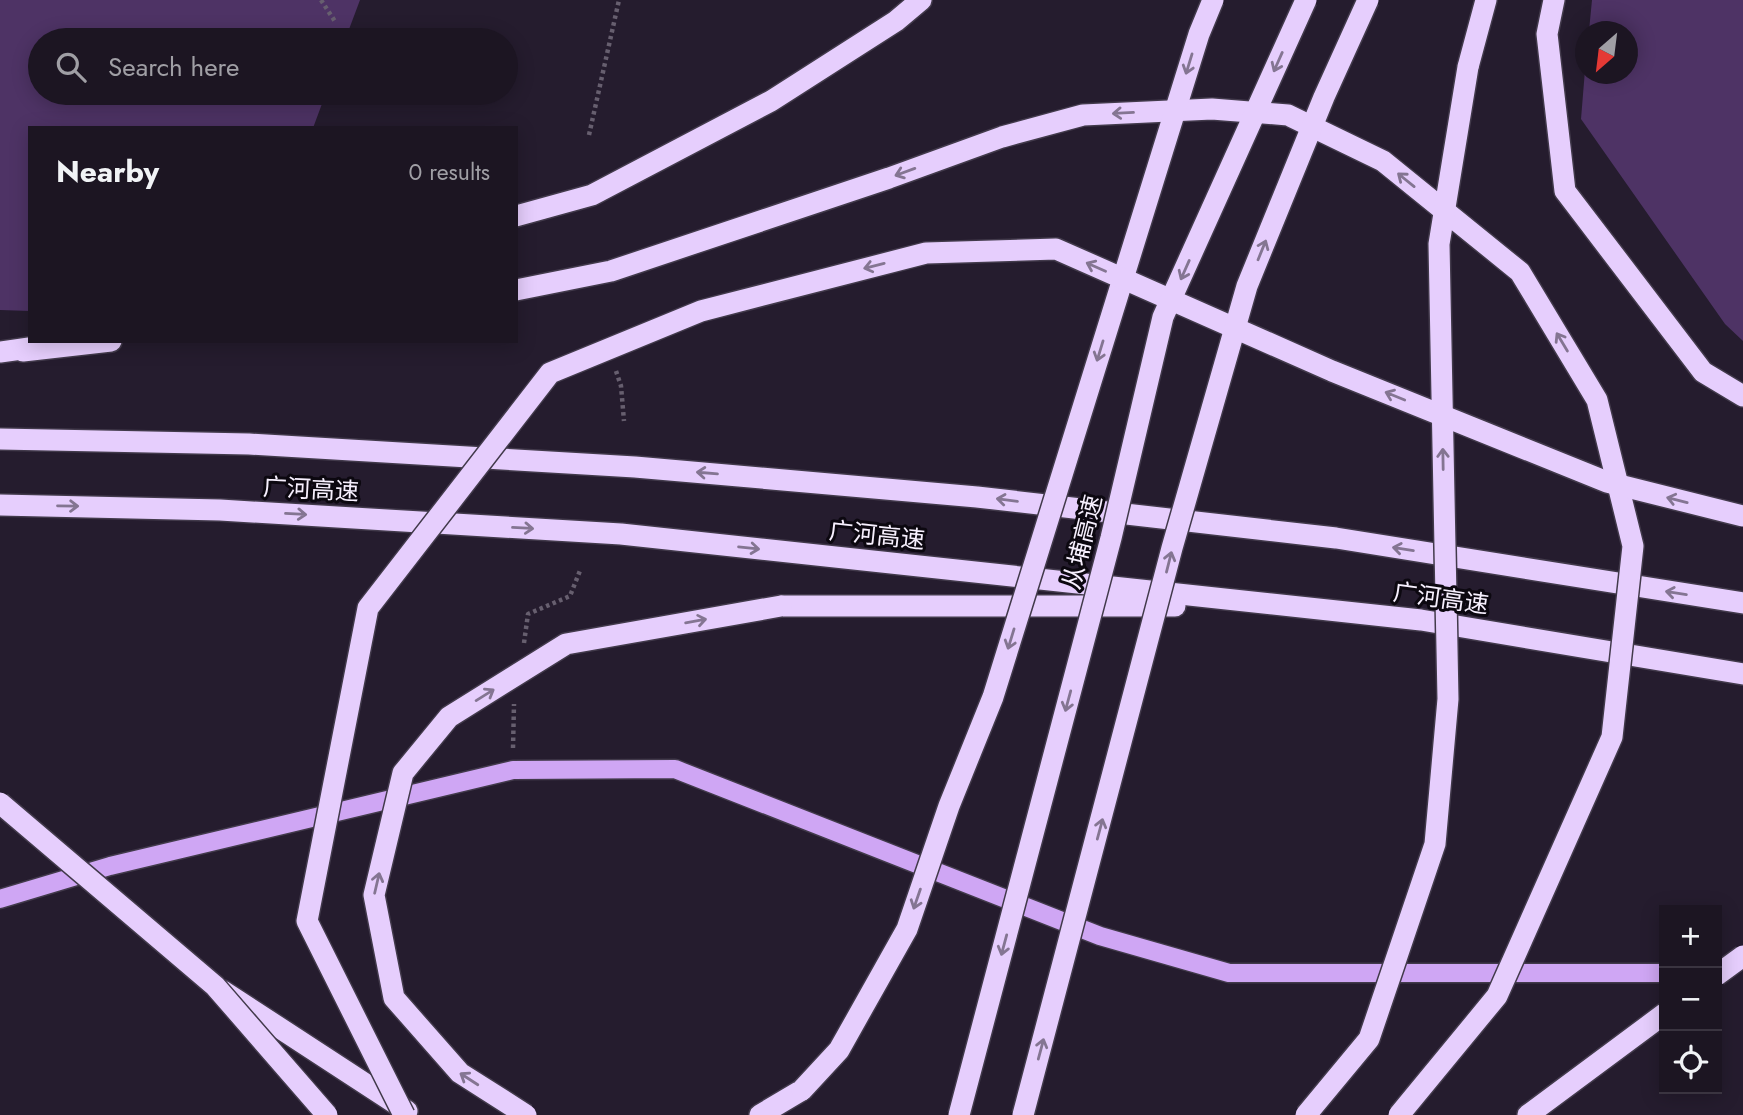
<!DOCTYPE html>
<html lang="en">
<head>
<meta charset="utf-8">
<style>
  body { margin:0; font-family:Jost,"Noto Sans SC",sans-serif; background:#251e2a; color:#f1f3f6 }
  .controls { position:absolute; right:21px; bottom:21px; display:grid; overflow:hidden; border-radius:0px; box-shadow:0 4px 18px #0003 }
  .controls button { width:63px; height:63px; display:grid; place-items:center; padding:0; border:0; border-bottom:2px solid #3a3440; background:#1c1522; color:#f1f3f6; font:35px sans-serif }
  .compass { position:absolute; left:1575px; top:21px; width:63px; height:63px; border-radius:50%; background:#1c1522; box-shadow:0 4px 18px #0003; rotate:208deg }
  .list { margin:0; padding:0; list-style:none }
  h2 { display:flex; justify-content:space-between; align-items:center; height:91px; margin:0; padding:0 28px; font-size:30px }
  h2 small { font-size:23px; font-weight:400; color:#a09fa5 }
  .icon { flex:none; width:38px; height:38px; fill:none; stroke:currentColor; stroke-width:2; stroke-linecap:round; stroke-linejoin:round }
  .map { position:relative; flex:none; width:1743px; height:1115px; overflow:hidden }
  .search { position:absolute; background:#1c1522; box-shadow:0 4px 18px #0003; left:28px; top:28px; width:490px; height:77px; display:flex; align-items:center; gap:18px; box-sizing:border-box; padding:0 24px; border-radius:38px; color:#a09fa5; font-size:26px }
  .panel { position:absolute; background:#1c1522; box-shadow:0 4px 18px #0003; left:28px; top:126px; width:490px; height:217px; border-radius:0px }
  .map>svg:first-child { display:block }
  .green { fill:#4e3365 }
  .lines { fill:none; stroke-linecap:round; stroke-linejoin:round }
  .major-casing { stroke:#423a4b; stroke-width:21 }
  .highway-casing { stroke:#423a4b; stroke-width:24 }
  .path { stroke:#675f6f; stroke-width:4.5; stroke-dasharray:3.5 3.5; stroke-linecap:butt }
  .major { stroke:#cfa6f4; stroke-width:18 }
  .highway { stroke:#e6cefd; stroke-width:21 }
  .highway-bridge-casing { stroke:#423a4b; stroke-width:24; stroke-linecap:butt }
  .highway-bridge { stroke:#e6cefd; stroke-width:21 }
  .oneway { stroke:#847592 }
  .labels { text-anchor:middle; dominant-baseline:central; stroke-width:6; stroke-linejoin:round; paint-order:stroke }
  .street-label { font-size:24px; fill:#f7f0fe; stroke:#0c0810 }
</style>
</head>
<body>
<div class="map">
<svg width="1743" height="1115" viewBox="0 0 1743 1115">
  <rect width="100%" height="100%" fill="#251c2e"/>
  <g class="green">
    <path d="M0,0H360L345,40H40V93H326L313,128H30V311L0,310Z"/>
    <path d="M1592,0H1743V341L1725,324L1581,119L1585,70L1586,74H1628V32L1589,31Z"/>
  </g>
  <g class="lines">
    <g class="major-casing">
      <path id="major" d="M0,899L110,866L513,770L675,769L1100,936L1229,973H1664"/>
    </g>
    <g class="highway-casing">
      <g id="highway">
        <path d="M1554,0L1547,34L1565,191L1703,372L1743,396"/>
        <path d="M1468,67L1486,0"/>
        <path d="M516,216L592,195L771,101L896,21L921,0"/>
        <path d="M23,351L111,341"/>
        <path d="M0,352L36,347"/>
        <path d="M0,439L249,444L635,467L977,497L1336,538L1743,603"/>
        <path d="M0,505L220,510L621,534L1421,620L1743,674"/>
        <path d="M781,606H1175"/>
        <path d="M223,991L407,1111"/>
        <path d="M760,1115L802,1090"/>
        <path d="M1528,1115L1664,1014"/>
      </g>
    </g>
    <g class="path">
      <path d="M321,0L336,23"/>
      <path d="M589,135L619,0"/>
      <path d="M616,371L621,386L624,421"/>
      <path d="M524,643L528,614L570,596L581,568"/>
      <path d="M513,748L514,704"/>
    </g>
    <use href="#major" class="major"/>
    <use href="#highway" class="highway"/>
    <g class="highway-bridge-casing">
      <g id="highway-bridge">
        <path d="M516,290L611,271L889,178L1002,137L1083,115L1212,109L1288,115L1383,161L1520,272L1597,400L1633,546L1612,737L1497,996L1399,1115"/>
        <path d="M0,803L215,986L327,1115"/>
        <path d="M1717,975L1743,956"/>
        <path d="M802,1090L839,1050L907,929L949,806L993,697L1199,34L1213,0"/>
        <path d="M404,1115L307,921L368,608L550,373L701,311L926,253L1056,249L1332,371L1607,482L1743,516"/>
        <path d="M526,1115L460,1073L394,998L374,895L403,773L449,717L566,644L781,606"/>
        <path d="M959,1115L1111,538L1163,317L1306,0"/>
        <path d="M1023,1115L1172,548L1247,286L1324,97L1368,0"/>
        <path d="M1306,1115L1369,1039L1435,844L1448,699L1439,244L1468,67"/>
      </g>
    </g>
    <use href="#highway-bridge" class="highway-bridge"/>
  </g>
  <defs><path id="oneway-shaft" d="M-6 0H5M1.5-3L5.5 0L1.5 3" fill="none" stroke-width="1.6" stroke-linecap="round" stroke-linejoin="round" transform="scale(1.75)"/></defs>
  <g class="oneway">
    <use href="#oneway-shaft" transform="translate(1278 62) rotate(114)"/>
    <use href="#oneway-shaft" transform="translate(1189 64) rotate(107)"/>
    <use href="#oneway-shaft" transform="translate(1123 113) rotate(177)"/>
    <use href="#oneway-shaft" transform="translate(905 172) rotate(160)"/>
    <use href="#oneway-shaft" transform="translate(1406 180) rotate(-141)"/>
    <use href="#oneway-shaft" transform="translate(1262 250) rotate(-68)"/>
    <use href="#oneway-shaft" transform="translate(874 266) rotate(166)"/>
    <use href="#oneway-shaft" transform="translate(1096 267) rotate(-156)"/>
    <use href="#oneway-shaft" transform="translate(1185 270) rotate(114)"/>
    <use href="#oneway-shaft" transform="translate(1562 342) rotate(-121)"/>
    <use href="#oneway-shaft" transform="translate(1100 351) rotate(107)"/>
    <use href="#oneway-shaft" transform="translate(1395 396) rotate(-158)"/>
    <use href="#oneway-shaft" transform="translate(1443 459) rotate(-91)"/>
    <use href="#oneway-shaft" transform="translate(707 473) rotate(-175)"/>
    <use href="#oneway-shaft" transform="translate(1007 500) rotate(-173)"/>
    <use href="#oneway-shaft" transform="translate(1677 500) rotate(-166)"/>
    <use href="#oneway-shaft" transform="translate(68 506) rotate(1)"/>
    <use href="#oneway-shaft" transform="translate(296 514) rotate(3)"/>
    <use href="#oneway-shaft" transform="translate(523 528) rotate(3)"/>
    <use href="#oneway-shaft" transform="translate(749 548) rotate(6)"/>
    <use href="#oneway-shaft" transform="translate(1403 549) rotate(-171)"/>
    <use href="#oneway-shaft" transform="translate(1169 562) rotate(-76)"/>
    <use href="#oneway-shaft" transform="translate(1676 593) rotate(-171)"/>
    <use href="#oneway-shaft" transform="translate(696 621) rotate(-10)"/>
    <use href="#oneway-shaft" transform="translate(1011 639) rotate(107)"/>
    <use href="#oneway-shaft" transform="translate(485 695) rotate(-32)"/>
    <use href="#oneway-shaft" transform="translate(1068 701) rotate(105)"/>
    <use href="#oneway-shaft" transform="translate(1100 829) rotate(-75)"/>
    <use href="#oneway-shaft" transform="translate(377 883) rotate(-77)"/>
    <use href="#oneway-shaft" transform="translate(917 899) rotate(109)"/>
    <use href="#oneway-shaft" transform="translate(1004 945) rotate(105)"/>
    <use href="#oneway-shaft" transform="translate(1041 1049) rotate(-75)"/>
    <use href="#oneway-shaft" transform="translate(469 1079) rotate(-147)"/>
  </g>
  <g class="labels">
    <g class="street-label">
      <text transform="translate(311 489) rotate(3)">广河高速</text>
      <text transform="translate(877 535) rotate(6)">广河高速</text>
      <text transform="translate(1082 542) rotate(-76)">从埔高速</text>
      <text transform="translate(1441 598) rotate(8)">广河高速</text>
    </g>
  </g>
</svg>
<div class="controls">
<button>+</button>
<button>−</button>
<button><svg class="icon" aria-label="locate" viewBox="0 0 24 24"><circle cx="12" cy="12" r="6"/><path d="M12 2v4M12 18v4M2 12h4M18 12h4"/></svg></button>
</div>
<svg class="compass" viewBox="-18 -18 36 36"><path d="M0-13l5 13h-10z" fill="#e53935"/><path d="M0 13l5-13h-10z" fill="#a09fa5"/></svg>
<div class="search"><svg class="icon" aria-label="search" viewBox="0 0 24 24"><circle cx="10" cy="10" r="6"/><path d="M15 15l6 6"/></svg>Search here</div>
<section class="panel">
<h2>Nearby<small>0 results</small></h2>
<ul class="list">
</ul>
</section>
</div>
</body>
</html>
